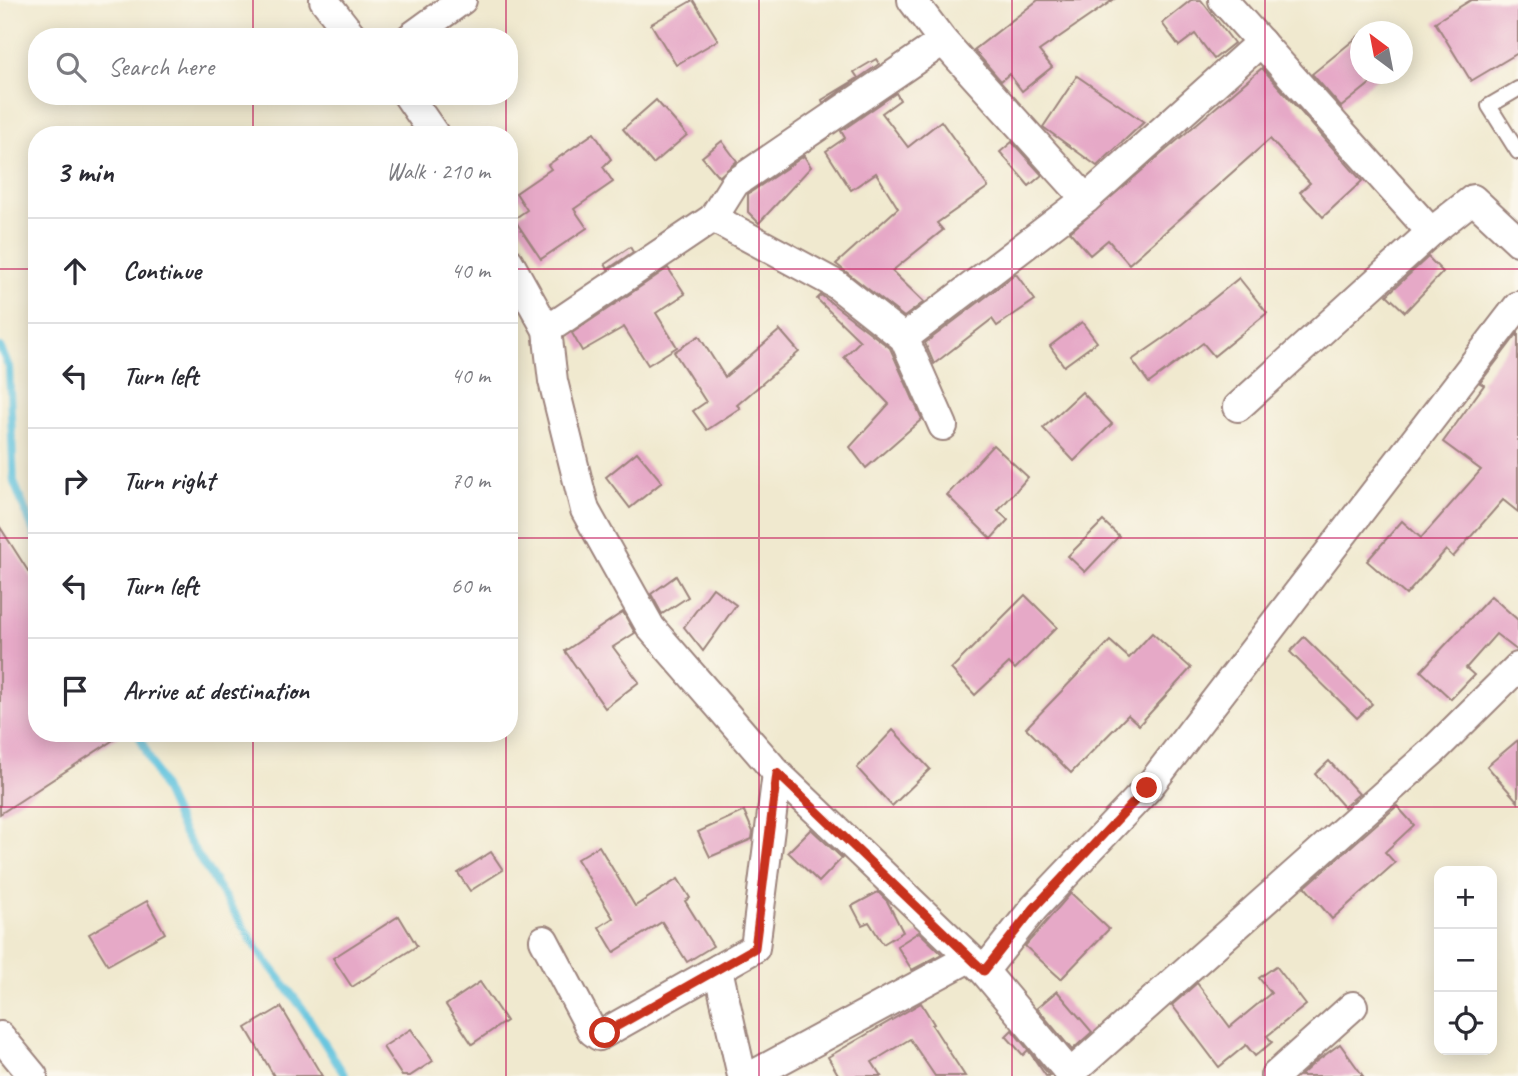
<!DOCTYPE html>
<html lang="en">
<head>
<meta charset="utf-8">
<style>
  body { margin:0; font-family:Caveat,sans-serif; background:#f2f2f3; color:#2b2b33 }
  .controls { position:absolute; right:21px; bottom:21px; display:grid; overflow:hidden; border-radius:14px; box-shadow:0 4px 18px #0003 }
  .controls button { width:63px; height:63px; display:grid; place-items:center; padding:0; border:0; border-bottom:2px solid #e1e1e2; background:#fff; color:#2b2b33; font:35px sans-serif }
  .compass { position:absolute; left:1350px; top:21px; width:63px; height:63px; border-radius:50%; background:#fff; box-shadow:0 4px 18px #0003; rotate:328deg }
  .stop { position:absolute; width:21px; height:21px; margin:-16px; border:5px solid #c8321e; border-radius:50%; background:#fff }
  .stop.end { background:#c8321e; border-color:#fff; box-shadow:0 2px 7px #0008 }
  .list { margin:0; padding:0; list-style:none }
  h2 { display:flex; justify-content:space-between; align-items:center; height:91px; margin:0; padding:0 28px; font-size:30px }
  h2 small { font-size:23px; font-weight:400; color:#7c7c81 }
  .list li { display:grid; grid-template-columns:46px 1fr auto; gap:21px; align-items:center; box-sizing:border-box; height:105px; padding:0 28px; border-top:2px solid #e1e1e2 }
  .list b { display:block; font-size:26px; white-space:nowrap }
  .list em { font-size:23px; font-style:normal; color:#7c7c81 }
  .icon { flex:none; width:38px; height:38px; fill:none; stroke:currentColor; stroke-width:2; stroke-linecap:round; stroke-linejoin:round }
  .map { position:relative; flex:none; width:1518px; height:1076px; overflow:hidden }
  .search { position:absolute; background:#fff; box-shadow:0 4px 18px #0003; left:28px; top:28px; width:490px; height:77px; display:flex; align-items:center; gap:18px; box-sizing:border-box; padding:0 24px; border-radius:28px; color:#7c7c81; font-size:26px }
  .panel { position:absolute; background:#fff; box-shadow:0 4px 18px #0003; left:28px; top:126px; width:490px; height:616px; border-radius:28px }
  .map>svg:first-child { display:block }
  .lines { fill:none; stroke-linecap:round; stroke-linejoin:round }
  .stream { stroke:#60c3de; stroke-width:8 }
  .building { fill:#e6a9c7 }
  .lane-casing { stroke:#9d847d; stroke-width:18 }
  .street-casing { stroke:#9d847d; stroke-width:32 }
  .lane { stroke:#fff; stroke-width:14 }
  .street { stroke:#fff; stroke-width:28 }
  .route { stroke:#c8321e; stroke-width:9 }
  .grid { fill:none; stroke:#c2185b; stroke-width:2; stroke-opacity:0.55 }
</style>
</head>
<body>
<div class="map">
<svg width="1518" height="1076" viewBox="0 0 1518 1076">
  <rect width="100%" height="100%" fill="#fbf7ec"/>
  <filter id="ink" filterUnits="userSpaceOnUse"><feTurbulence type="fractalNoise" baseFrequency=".0143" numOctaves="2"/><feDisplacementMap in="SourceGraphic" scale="14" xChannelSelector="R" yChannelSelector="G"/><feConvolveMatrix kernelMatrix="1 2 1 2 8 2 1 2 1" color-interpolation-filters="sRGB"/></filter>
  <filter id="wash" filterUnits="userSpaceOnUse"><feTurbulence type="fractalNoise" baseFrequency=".00686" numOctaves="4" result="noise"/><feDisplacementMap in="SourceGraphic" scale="28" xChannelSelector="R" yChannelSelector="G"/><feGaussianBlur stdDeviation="1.57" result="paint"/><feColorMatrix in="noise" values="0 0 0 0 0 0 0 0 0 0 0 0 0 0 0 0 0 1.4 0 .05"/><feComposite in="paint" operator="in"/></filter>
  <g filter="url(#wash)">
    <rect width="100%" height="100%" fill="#f0e9cf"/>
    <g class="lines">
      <g class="stream">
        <path d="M0,347L9,367L14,482L37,540"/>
        <path d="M138,733L183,832L260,953L303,1009L345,1076"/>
      </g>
    </g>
    <g id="blocks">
      <g class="building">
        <path d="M693,0L718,40L676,65L651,24Z"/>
        <path d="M1038,0H1113L1039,51L1052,67L1022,91L1009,74L1001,81L974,50Z"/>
        <path d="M1191,0H1201L1234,43L1214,59L1195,34L1179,46L1162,23Z"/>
        <path d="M1471,0H1518V53L1471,81L1435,22Z"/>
        <path d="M1361,34V74H1382L1341,107L1312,74Z"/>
        <path d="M876,59L879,64L823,103L822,100L858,78L854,72Z"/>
        <path d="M1262,68L1362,181L1323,217L1300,192L1310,183L1270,139L1129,264L1108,240L1090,255L1070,232Z"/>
        <path d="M1077,76L1144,122L1097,166L1043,127Z"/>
        <path d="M896,93L900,100L882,113L908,147L941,121L988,187L937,223L943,230L892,271L924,302L904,317L836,264L898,208L876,173L851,190L826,151L845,138L841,131Z"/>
        <path d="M656,100L687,135L653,164L623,129Z"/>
        <path d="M594,133L611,159L603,167L613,182L574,209L587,228L541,259L514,219L527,210L516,193L551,169L548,165Z"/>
        <path d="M722,141L737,161L719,177L702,157Z"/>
        <path d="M1012,142L1042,175L1029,186L1000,152Z"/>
        <path d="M804,156L811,167L759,223L748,212V194Z"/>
        <path d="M630,247L633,252L608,269L605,264Z"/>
        <path d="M1428,257L1443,272L1405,312L1387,295Z"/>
        <path d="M668,268L685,294L656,313L677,347L648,365L624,327L582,351L572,333Z"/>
        <path d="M1016,274L1035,300L997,326L992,319L934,364L925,343Z"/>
        <path d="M1239,278L1267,313L1214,356L1203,343L1149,383L1132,360L1171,333Z"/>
        <path d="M821,295L890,348L922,419L866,468L850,447L889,404L844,357L860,341L817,299Z"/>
        <path d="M1082,322L1097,342L1064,366L1050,346Z"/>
        <path d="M780,330L799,352L737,405L740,408L707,430L693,411L706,402L674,352L699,336L725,377Z"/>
        <path d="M1518,333V512L1503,500L1453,557L1446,550L1406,595L1367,561L1402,521L1421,538L1481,470L1443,442L1484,385L1480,383Z"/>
        <path d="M1082,392L1112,424L1074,461L1043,428Z"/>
        <path d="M993,445L1028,477L998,511L1008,520L991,539L947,495Z"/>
        <path d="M637,452L662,482L630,508L606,477Z"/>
        <path d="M1103,521L1119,536L1085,572L1068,556Z"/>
        <path d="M0,527L37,585V733H124L0,814Z"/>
        <path d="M676,576L688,597L662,614L651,594Z"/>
        <path d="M713,588L736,605L703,651L684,627Z"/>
        <path d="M1025,595L1057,627L1015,669L1009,663L975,695L951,669Z"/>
        <path d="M1491,596L1518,620V651L1496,634L1466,668L1474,675L1451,699L1421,671Z"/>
        <path d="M623,612L635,633L613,647L639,682L605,708L565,651Z"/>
        <path d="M1152,633L1191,668L1139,725L1128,715L1071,773L1026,728L1110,641L1129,658Z"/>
        <path d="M1304,637L1372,704L1357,718L1290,652Z"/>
        <path d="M893,730L930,769L892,806L857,768Z"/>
        <path d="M1518,740V802L1487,766Z"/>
        <path d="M1329,761L1359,794L1344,807L1315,774Z"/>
        <path d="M1397,806L1414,825L1385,852L1395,863L1332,919L1305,887Z"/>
        <path d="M744,811L753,832L752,839L710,857L698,832Z"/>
        <path d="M811,829L842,858L819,882L788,852Z"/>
        <path d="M599,846L635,906L678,879L690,898L685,901L713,946L687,962L662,922L614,952L599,927L613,918L577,859Z"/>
        <path d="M491,852L503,870L470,891L458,873Z"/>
        <path d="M878,892L887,901L903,932L883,944L869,922L862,925L852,906Z"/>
        <path d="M1071,893L1109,929L1061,979L1025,946Z"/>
        <path d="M147,901L165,933L108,965L89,934Z"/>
        <path d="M399,916L417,946L352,987L333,958Z"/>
        <path d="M919,932L942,954L912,970L897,946Z"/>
        <path d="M1276,966L1306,1005L1267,1036L1272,1042L1255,1056L1246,1045L1219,1067L1172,1005L1197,983L1230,1027L1271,993L1259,978Z"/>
        <path d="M480,982L506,1021L472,1044L446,1005Z"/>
        <path d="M1057,991L1092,1032L1072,1050L1037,1008Z"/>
        <path d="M921,1003L934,1024L932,1025L965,1076H935L910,1039L872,1062L881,1076H839L828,1057Z"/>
        <path d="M281,1007L322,1076H274L246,1028Z"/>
        <path d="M411,1029L433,1061L410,1076H402L383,1047Z"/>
        <path d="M1012,1030L1050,1076H1046L1028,1050L1023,1055L1006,1036Z"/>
        <path d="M1340,1044L1363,1076H1300L1314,1063Z"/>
      </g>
    </g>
  </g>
  <g filter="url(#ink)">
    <use href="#blocks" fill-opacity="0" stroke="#9d847d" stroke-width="2"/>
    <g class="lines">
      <g class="lane-casing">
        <path id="lane" d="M1518,89L1489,106L1518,152"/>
      </g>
      <g class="street-casing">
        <g id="street">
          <path d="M324,0L353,37"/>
          <path d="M912,0L943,41L1086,199"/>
          <path d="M1223,0L1431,232L1473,199L1518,241"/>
          <path d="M411,37L462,0"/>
          <path d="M408,96L435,135"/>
          <path d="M713,218L837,285L904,338L943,426"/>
          <path d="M509,262L547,330L553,381L585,510L651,628L777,773L984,971L1072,1076"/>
          <path d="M547,330L713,218L735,183L943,41"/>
          <path d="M904,338L1086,199L1261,42"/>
          <path d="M1238,407L1431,232"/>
          <path d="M544,940L592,1031L599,1036L755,948L777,773"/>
          <path d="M718,969L742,1076"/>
          <path d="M984,971L1034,908L1148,788L1518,306"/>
          <path d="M0,1036L33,1076"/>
          <path d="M1070,1074L1434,750L1518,667"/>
          <path d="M751,1076L969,958"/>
          <path d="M1275,1076L1353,1006"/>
        </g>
      </g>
      <use href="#lane" class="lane"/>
      <use href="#street" class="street"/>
    </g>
  </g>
  <g class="lines" filter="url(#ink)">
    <path class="route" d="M605,1033L755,948L777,773L984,971L1034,908L1147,788"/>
  </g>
  <path class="grid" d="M253,0V37M506,0V37M759,0V1076M1012,0V1076M1265,0V1076M253,96V135M506,96V135M0,269H37M509,269H1518M0,538H37M509,538H1518M253,733V1076M506,733V1076M0,807H1518"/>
</svg>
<div class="controls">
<button>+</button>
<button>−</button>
<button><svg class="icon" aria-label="locate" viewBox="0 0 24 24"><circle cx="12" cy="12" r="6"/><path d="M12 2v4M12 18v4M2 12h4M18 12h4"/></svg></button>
</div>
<svg class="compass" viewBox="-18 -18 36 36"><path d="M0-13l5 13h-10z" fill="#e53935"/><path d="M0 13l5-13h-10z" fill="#7c7c81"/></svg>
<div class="stop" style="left:605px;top:1033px"></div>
<div class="stop end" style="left:1147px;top:788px"></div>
<div class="search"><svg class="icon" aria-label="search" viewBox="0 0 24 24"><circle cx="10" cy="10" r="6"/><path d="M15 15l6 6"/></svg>Search here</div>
<section class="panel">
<h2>3 min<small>Walk · 210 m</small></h2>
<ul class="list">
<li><svg class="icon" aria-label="ahead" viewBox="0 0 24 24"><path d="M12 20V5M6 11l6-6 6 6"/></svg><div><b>Continue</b></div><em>40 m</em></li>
<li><svg class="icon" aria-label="left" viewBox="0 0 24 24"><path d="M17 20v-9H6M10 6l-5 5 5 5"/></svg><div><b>Turn left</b></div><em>40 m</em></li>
<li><svg class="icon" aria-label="right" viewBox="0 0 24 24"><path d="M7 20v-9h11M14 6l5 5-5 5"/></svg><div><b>Turn right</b></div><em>70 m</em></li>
<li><svg class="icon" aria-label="left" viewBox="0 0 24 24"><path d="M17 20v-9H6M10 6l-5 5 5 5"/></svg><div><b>Turn left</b></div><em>60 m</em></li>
<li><svg class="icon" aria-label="arrive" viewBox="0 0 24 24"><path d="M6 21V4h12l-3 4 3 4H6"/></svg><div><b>Arrive at destination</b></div></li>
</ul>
</section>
</div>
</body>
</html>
